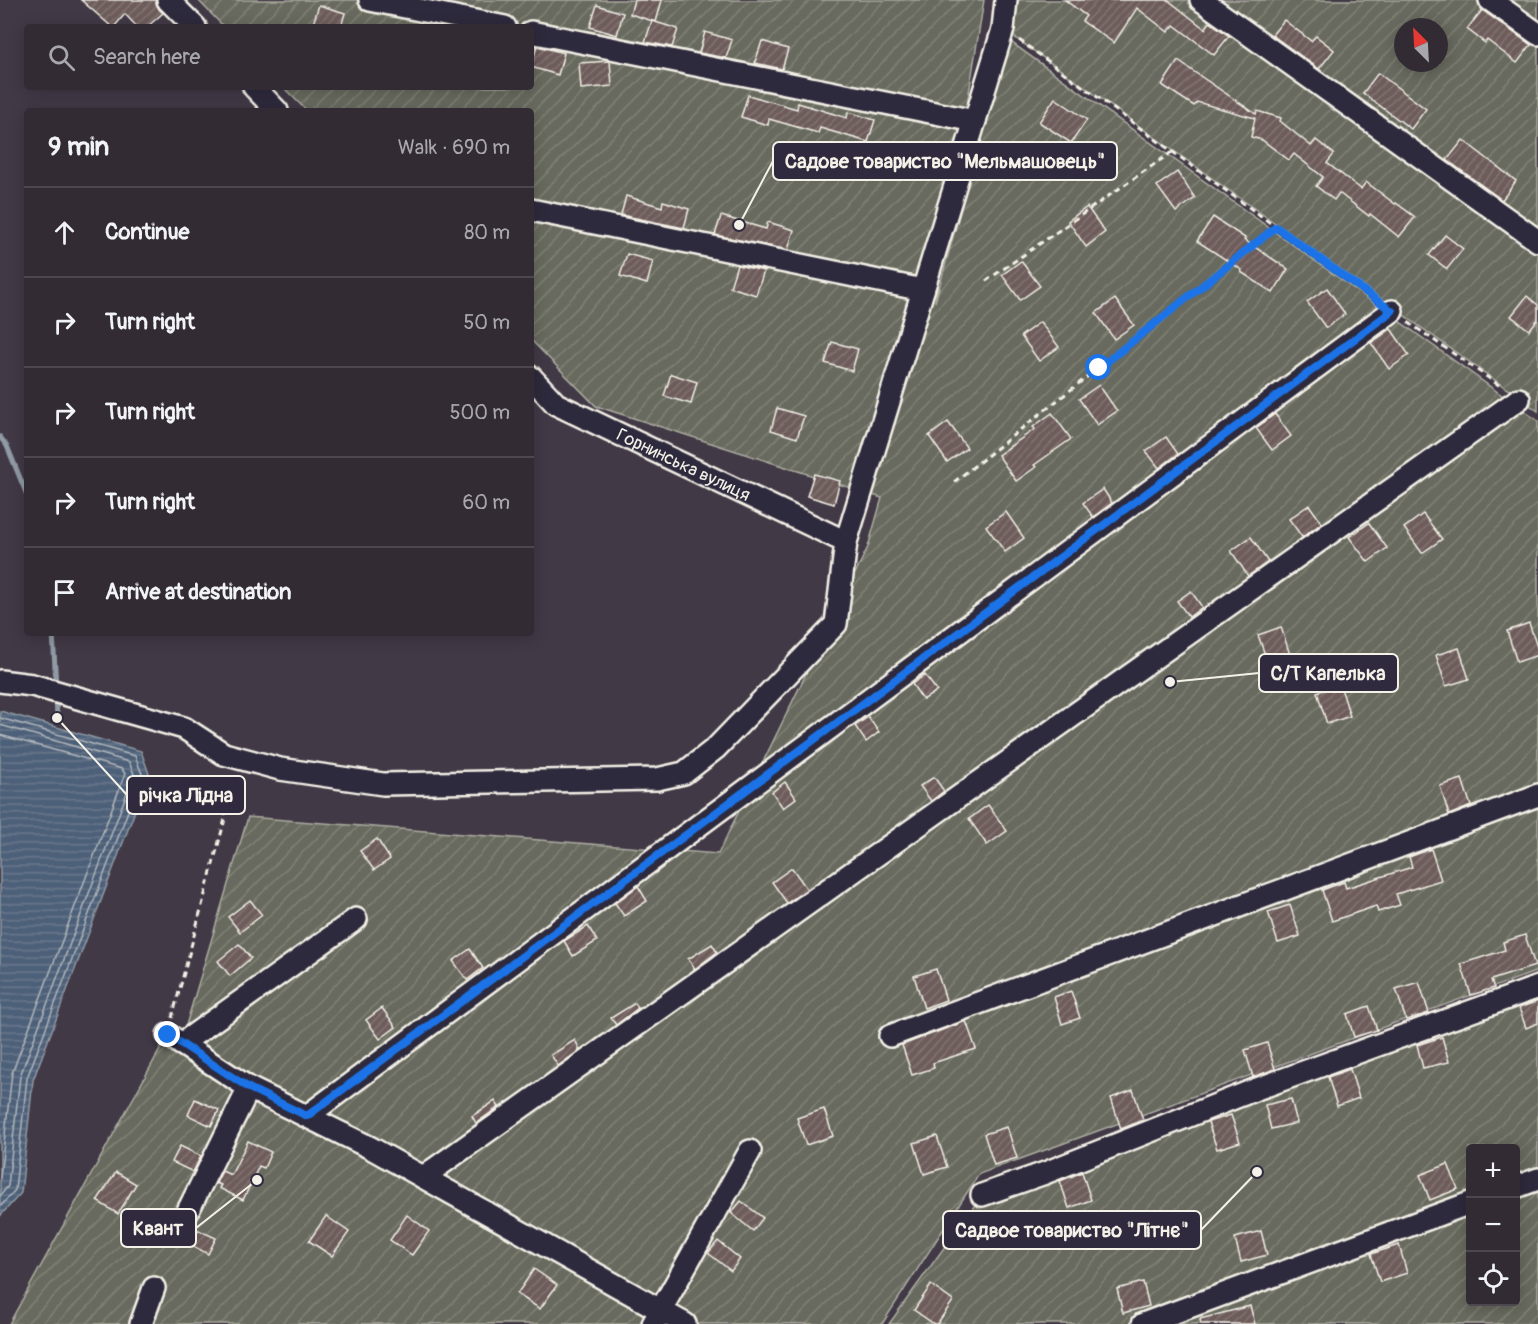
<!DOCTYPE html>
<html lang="en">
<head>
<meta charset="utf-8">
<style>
  body { margin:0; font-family:Pangolin,sans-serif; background:#3d3740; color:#f1f3f6 }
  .controls { position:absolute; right:18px; bottom:18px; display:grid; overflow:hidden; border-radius:6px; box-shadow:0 3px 15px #0003 }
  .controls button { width:54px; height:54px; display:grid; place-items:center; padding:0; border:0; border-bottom:2px solid #4d474f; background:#322b34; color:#f1f3f6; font:30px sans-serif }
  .compass { position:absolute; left:1394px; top:18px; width:54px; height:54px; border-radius:50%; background:#322b34; box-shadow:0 3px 15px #0003; rotate:336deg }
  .stop { position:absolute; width:18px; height:18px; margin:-14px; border:4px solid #1a73e8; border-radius:50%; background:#fff }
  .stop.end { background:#1a73e8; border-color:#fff; box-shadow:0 2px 6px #0008 }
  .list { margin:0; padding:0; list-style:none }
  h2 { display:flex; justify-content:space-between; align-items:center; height:78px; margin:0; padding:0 24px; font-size:26px }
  h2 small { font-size:20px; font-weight:400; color:#a8a7ac }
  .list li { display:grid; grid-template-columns:39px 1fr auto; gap:18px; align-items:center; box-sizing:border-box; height:90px; padding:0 24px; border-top:2px solid #4d474f }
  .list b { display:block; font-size:22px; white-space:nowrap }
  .list em { font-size:20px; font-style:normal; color:#a8a7ac }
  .icon { flex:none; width:33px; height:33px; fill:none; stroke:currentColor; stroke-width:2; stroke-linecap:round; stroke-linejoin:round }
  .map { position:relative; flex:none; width:1538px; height:1324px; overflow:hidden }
  .search { position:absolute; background:#322b34; box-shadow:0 3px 15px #0003; left:24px; top:24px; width:510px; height:66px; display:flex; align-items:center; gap:15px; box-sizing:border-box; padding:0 21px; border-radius:6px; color:#a8a7ac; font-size:22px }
  .panel { position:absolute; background:#322b34; box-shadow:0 3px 15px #0003; left:24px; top:108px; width:510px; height:528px; border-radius:6px }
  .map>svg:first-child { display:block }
  .garden { fill:url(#garden-furrows); stroke:#aeaea3; stroke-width:1.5; fill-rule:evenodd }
  .water { fill:url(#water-rules); stroke:#909ba5; stroke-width:1.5 }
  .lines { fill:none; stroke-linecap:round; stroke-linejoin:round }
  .shore { stroke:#b2b7bc; stroke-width:1.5 }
  .stream { stroke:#909ba5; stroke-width:5 }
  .building { fill:url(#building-hatch); stroke:#f4f1e8; stroke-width:1.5 }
  .minor-casing { stroke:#f4f1e8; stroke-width:26 }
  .path { stroke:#f4f1e8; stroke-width:3; stroke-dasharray:6 4.5; stroke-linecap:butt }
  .minor { stroke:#2f2a3d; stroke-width:21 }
  .route { stroke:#1a73e8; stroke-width:8 }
  .labels { text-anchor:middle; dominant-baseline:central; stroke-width:6; stroke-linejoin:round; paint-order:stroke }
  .street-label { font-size:18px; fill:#f4f1e8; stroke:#2f2a3d }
  .leader { fill:none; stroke:#f4f1e8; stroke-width:2 }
  .callout-dot { fill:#f4f1e8; stroke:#2f2a3d; stroke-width:2 }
  .callout { fill:#2f2a3d; stroke:#f4f1e8; stroke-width:2 }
  .callout-label { font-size:20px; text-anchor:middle; font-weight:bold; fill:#f4f1e8 }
</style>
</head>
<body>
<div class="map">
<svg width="1538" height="1324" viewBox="0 0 1538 1324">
  <defs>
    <pattern id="garden-furrows" width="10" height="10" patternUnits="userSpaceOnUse" patternTransform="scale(1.5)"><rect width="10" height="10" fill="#686b5e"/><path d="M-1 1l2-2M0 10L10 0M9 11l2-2" fill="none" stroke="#7e8175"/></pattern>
    <pattern id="water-rules" width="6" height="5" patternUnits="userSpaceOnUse" patternTransform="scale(1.5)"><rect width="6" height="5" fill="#4e6179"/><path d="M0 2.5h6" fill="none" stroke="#68788c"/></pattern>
    <pattern id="building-hatch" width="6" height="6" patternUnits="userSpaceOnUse" patternTransform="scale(1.5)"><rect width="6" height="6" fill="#6d5b5a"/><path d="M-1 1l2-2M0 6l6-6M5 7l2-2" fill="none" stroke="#827372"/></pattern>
  </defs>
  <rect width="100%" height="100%" fill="#423946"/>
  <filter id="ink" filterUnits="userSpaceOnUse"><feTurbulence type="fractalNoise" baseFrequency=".0167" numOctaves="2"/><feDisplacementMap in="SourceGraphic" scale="12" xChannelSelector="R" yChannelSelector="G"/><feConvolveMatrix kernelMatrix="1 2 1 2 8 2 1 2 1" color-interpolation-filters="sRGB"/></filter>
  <g filter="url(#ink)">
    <g class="garden">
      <path d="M198,0H984L935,302L1008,40L1538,421V971L979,1174L882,1324H9L168,1035L181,1042L248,817L718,854L868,547L882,498L596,406L531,340V111H307L283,87H531V27H224Z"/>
      <path d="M1008,0H1538V411L1003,29ZM1403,27H1439V63H1403Z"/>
      <path d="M1538,986V1324H889L982,1195ZM1470,1148H1516V1302H1470Z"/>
    </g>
    <path class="water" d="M0,711L141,751L149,774L33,1080L21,1193L0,1216Z"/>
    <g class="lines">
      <g class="shore">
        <path d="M0,718L135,756L142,774L27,1078L15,1190L0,1207"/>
        <path d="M0,725L129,762L134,774L20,1076L8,1186L0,1196"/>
        <path d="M0,735L122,769L125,774L12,1073L0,1178"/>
      </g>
      <g class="stream">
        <path d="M0,437L7,446L27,495"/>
        <path d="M53,633L56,686"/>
        <path d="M56,696L57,718"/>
      </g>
    </g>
    <g class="building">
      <path d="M81,0H155L159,9L163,13L147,27H137L125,14L114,27H112Z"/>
      <path d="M634,0H662L656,22L630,14Z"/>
      <path d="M1065,0H1168L1205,29L1210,22L1229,36L1214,55L1174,25L1168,32L1137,8L1114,43L1082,21L1086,16Z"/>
      <path d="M319,5L345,13L341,27H312Z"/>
      <path d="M597,5L623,13L617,35L590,27Z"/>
      <path d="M1482,10L1531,45L1517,63L1487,40L1485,43L1467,29Z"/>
      <path d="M1284,20L1311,41L1316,36L1334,50L1319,69L1272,35Z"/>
      <path d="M652,21L678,29L672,47L645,42Z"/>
      <path d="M705,32L732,40L726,58L699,53Z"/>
      <path d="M762,41L788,49L782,69L755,63Z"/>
      <path d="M537,46L564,53L558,75L531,67Z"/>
      <path d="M610,61L612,86L581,89L579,63Z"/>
      <path d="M1178,61L1256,114L1257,111L1281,118L1280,121L1311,146L1316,140L1334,154L1327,163L1361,189L1366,182L1395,204L1396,203L1415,217L1399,237L1370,214L1369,216L1339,193L1334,200L1316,186L1323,177L1294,154L1289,160L1262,140L1251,137L1255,118L1197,102L1194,106L1162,85Z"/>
      <path d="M1378,73L1426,109L1411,129L1363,93Z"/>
      <path d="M748,95L797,109L798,103L847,118L848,112L875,120L868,142L820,128L818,133L769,119L768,125L741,117Z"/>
      <path d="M1055,98L1087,120L1071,143L1039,122Z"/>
      <path d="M1463,140L1516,181L1502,200L1447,160Z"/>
      <path d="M1177,172L1195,198L1176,212L1157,186Z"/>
      <path d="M626,196L662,207L663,201L689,209L684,228L621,215Z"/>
      <path d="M1087,207L1105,232L1086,247L1068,221Z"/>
      <path d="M721,216L766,229L768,222L794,230L788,250L715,235Z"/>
      <path d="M1213,217L1245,238L1244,240L1288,269L1273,293L1241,272L1242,270L1197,241Z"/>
      <path d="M1445,235L1463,249L1447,269L1429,255Z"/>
      <path d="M627,254L653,261L647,284L620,276Z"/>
      <path d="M1021,261L1040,286L1020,300L1002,275Z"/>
      <path d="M737,265L764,271L756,295L730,287Z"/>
      <path d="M1327,288L1345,314L1326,328L1307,302Z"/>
      <path d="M1527,296L1538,305V319L1529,330L1511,316Z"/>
      <path d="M1115,299L1134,325L1114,339L1096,313Z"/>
      <path d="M1040,322L1059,347L1039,361L1021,336Z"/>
      <path d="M1391,329L1409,355L1389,369L1371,343Z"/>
      <path d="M832,342L858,349L852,371L825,363Z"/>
      <path d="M671,374L697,382L691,404L664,396Z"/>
      <path d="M1099,385L1117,411L1097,425L1079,399Z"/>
      <path d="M777,408L804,416L797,438L771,430Z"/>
      <path d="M1052,413L1071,439L1034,465L1036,467L1016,481L998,455L1035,429L1033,427Z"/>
      <path d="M1275,414L1291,436L1272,450L1256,428Z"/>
      <path d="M948,422L967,448L947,462L929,436Z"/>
      <path d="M1166,437L1178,454L1159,468L1146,451Z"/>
      <path d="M814,474L840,481L834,504L807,496Z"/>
      <path d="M1103,489L1112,503L1093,517L1083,503Z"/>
      <path d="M1309,505L1322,523L1302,537L1289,519Z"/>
      <path d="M1006,512L1024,538L1005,552L986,526Z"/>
      <path d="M1423,514L1442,539L1422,553L1404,528Z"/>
      <path d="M1369,523L1387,548L1368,562L1349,537Z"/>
      <path d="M1251,537L1268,562L1248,576L1231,551Z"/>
      <path d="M1191,591L1202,607L1189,617L1177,601Z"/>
      <path d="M1529,623L1538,650V655L1517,662L1507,631Z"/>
      <path d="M1281,627L1291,658L1269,666L1258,635Z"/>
      <path d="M1459,648L1469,679L1446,686L1436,655Z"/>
      <path d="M925,675L937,691L923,700L912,684Z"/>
      <path d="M1340,685L1350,716L1327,724L1317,692Z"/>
      <path d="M868,717L879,732L866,742L855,726Z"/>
      <path d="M934,777L944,791L931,801L920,786Z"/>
      <path d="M1462,779L1471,806L1449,815L1440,786Z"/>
      <path d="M785,782L796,798L783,808L772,792Z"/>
      <path d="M988,805L1007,831L987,845L969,819Z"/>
      <path d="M377,839L390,859L374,870L360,851Z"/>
      <path d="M1431,849L1441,880L1396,894L1400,905L1378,912L1376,906L1332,921L1322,890L1344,882L1346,888L1412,867L1409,857Z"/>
      <path d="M792,868L807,889L787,903L772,882Z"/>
      <path d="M638,886L647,901L624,916L615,903Z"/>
      <path d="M250,900L262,915L240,932L228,917Z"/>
      <path d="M1290,905L1300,936L1278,943L1268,912Z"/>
      <path d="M588,926L597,941L573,956L564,941Z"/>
      <path d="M1525,935L1535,966L1491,980L1494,988L1471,995L1461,964L1505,950L1503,942Z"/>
      <path d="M239,944L251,958L230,976L218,961Z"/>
      <path d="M712,944L717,952L695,969L688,959Z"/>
      <path d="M470,949L483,968L467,980L453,961Z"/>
      <path d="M936,969L946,1000L924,1008L914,976Z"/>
      <path d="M1419,982L1429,1013L1406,1020L1396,989Z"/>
      <path d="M1071,991L1080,1018L1062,1024L1054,997Z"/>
      <path d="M1538,1001V1023L1526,1028L1519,1008Z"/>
      <path d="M635,1003L638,1008L616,1025L611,1018Z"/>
      <path d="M1369,1006L1377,1030L1354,1037L1347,1014Z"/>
      <path d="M382,1008L396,1027L380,1039L366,1020Z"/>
      <path d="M966,1021L976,1049L933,1063L934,1068L912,1075L902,1045Z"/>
      <path d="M1442,1037L1449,1062L1423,1068L1417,1045Z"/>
      <path d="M575,1040L580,1050L558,1066L551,1055Z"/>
      <path d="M1267,1043L1275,1069L1253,1077L1245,1050Z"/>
      <path d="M1350,1069L1359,1098L1337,1106L1328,1077Z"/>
      <path d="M1133,1090L1143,1120L1121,1129L1111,1098Z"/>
      <path d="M195,1099L219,1110L211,1126L188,1115Z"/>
      <path d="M1291,1099L1297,1123L1271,1129L1265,1105Z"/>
      <path d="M495,1101L499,1107L476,1123L472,1116Z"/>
      <path d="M824,1109L833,1136L806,1145L797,1118Z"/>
      <path d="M1231,1115L1240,1142L1217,1149L1208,1122Z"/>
      <path d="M1007,1127L1017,1158L994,1165L984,1134Z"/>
      <path d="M937,1136L947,1167L924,1174L914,1143Z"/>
      <path d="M248,1141L271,1152L264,1168L259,1166L243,1200L219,1188L221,1185L216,1183L222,1171L231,1175Z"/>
      <path d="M180,1146L201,1156L193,1172L172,1162Z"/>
      <path d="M1448,1164L1458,1189L1430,1200L1420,1175Z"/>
      <path d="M116,1172L136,1184L118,1214L97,1201Z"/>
      <path d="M1082,1172L1091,1200L1069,1208L1060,1181Z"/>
      <path d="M741,1201L763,1218L753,1231L731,1213Z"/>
      <path d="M407,1215L429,1231L412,1255L390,1240Z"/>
      <path d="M326,1216L349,1232L332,1256L309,1241Z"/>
      <path d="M194,1228L216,1238L208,1254L185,1242Z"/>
      <path d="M1261,1231L1267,1255L1241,1262L1235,1238Z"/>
      <path d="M718,1241L740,1259L731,1271L708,1253Z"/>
      <path d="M1399,1245L1407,1273L1380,1282L1371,1254Z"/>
      <path d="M534,1269L557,1285L540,1309L517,1294Z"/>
      <path d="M1143,1282L1149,1306L1123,1313L1117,1289Z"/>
      <path d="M931,1285L953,1301L937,1324H934L914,1310Z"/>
      <path d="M1250,1306L1255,1324H1201L1200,1319Z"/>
    </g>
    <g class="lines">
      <g class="minor-casing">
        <g id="minor">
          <path d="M168,0L195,27"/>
          <path d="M370,0L505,27"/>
          <path d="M1201,0L1538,241"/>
          <path d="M1490,0L1538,34"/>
          <path d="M531,32L975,121"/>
          <path d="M254,87L277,111"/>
          <path d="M531,210L923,290"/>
          <path id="s1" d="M531,377L556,404L846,542"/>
          <path d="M0,681L32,685L184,728L224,754L280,769L383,784L657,779L684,773L716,748L836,624L846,542L1003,29L1006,0"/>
          <path d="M168,1035L249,1088L371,1148L685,1324"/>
          <path d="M890,1036L1538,795"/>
          <path d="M181,1044L356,919"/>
          <path d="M307,1116L1392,311"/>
          <path d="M423,1177L1519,399"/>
          <path d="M1516,1187L1538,1179"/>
          <path d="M982,1195L1045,1173L1254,1090L1538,987"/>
          <path d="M178,1231L249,1088"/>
          <path d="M141,1324L154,1288"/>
          <path d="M653,1324L750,1151"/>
          <path d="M1143,1324L1470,1203"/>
        </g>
      </g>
      <g class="path">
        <path d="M1019,40L1375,299"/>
        <path d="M986,281L1172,152"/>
        <path d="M1408,322L1503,388"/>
        <path d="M954,482L1277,227"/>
        <path d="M172,1018L225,819V774"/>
      </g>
      <use href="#minor" class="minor"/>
    </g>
  </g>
  <g class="lines" filter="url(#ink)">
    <path class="route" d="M168,1035L249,1088L307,1116L1392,311L1276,227L1099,368"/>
  </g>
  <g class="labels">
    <g class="street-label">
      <text stroke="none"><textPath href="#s1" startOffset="178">Горнинська вулиця</textPath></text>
    </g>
  </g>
  <path class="leader" d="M739 225L773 161M1170 682L1259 673M57 718L127 795M257 1180L196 1228M1257 1172L1201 1230"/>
  <g class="callout-dot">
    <circle cx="739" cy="225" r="6"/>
    <circle cx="1170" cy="682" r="6"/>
    <circle cx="57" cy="718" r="6"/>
    <circle cx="257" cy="1180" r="6"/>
    <circle cx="1257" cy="1172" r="6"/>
  </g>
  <g class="callout">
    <rect x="773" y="142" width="344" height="38" rx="6"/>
    <rect x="1259" y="654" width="139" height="38" rx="6"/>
    <rect x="127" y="776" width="118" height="38" rx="6"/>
    <rect x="121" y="1209" width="75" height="38" rx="6"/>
    <rect x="943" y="1211" width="258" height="38" rx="6"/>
  </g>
  <g class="callout-label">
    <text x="945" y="168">Садове товариство "Мельмашовець"</text>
    <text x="1328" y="680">С/Т Капелька</text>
    <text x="186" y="802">річка Лідна</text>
    <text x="158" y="1235">Квант</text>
    <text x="1072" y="1237">Садвое товариство "Літнє"</text>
  </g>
</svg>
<div class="controls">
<button>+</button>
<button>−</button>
<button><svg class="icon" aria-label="locate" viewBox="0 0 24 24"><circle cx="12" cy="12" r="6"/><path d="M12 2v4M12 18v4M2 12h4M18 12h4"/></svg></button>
</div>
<svg class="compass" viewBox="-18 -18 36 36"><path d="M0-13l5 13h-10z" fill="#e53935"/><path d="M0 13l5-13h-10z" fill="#a8a7ac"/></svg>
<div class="stop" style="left:1099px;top:368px"></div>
<div class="stop end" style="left:168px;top:1035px"></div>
<div class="search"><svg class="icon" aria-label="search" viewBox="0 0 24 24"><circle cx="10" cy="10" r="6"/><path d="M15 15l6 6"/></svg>Search here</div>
<section class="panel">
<h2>9 min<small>Walk · 690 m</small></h2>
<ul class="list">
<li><svg class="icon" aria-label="ahead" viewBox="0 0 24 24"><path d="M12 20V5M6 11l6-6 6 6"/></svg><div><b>Continue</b></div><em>80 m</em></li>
<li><svg class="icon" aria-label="right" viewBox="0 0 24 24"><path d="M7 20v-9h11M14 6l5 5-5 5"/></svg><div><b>Turn right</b></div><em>50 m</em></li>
<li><svg class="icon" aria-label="right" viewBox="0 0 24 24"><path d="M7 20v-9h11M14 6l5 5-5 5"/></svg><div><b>Turn right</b></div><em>500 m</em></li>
<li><svg class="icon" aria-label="right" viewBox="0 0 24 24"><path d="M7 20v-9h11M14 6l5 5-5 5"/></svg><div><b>Turn right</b></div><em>60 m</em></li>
<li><svg class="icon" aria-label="arrive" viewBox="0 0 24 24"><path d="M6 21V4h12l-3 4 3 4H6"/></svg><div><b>Arrive at destination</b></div></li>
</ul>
</section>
</div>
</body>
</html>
